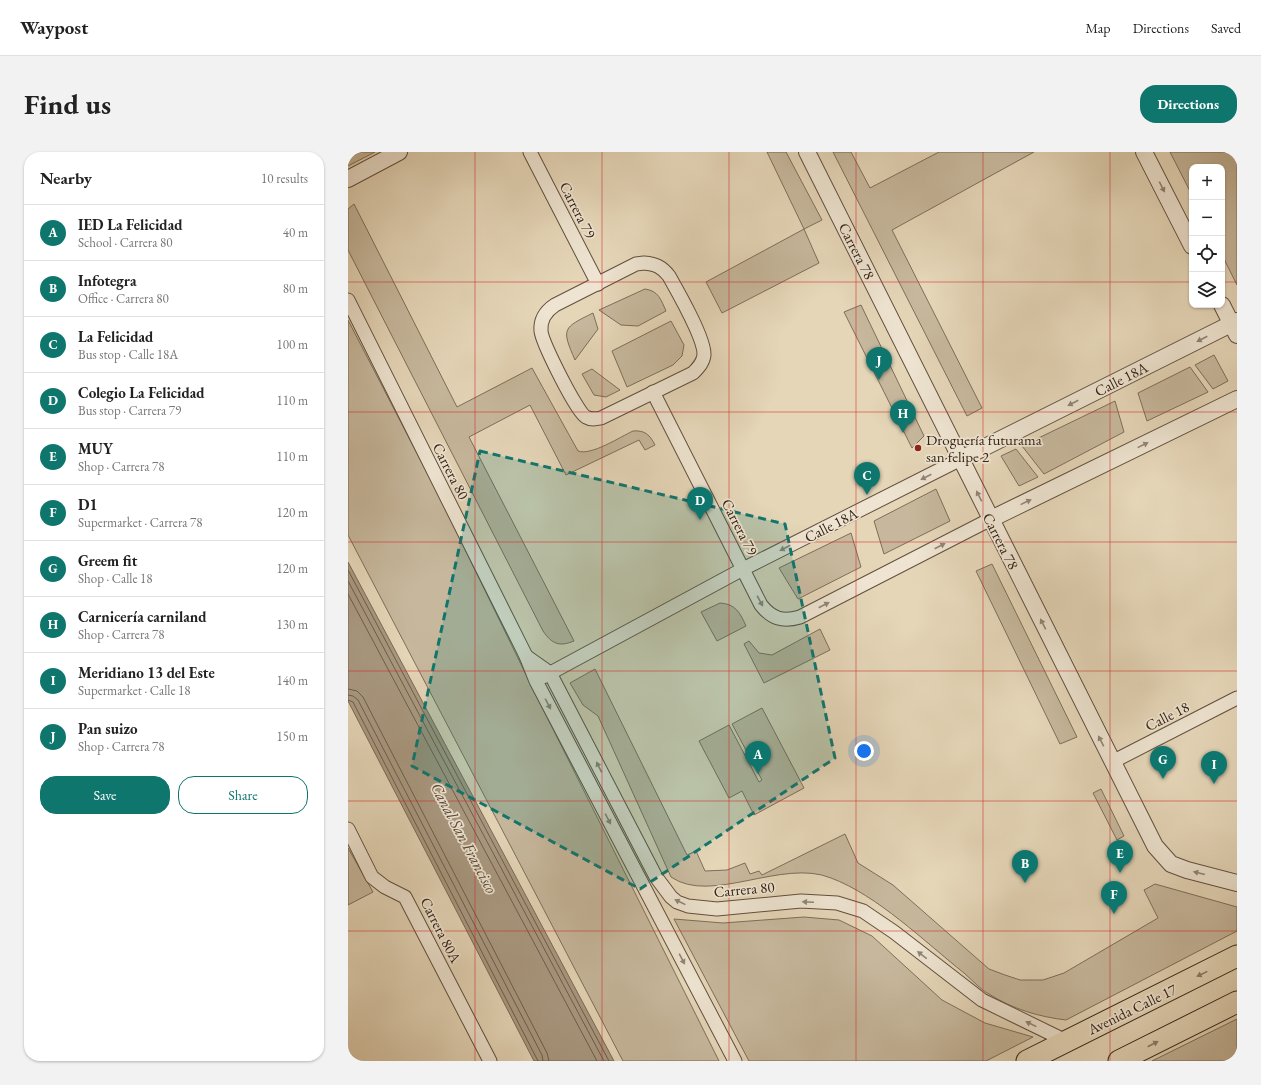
<!DOCTYPE html>
<html lang="en">
<head>
<meta charset="utf-8">
<style>
  body { margin:0; font-family:"EB Garamond",serif; background:#f2f2f2; color:#222 }
  .controls { position:absolute; right:12px; top:12px; display:grid; overflow:hidden; border-radius:8px; box-shadow:0 1px 3px #0004 }
  .controls button { width:36px; height:36px; display:grid; place-items:center; padding:0; border:0; border-bottom:1px solid #e0e0e0; background:#fff; color:#222; font:20px sans-serif }
  .you { position:absolute; left:516px; top:599px; width:14px; height:14px; margin:-10px; border:3px solid #fff; border-radius:50%; background:#1a73e8; box-shadow:0 0 0 6px #1a73e833 }
  .badge { display:grid; place-items:center; width:26px; height:26px; border-radius:50%; background:#0f766e; color:#fff; font-size:13px; font-weight:700 }
  .pin { position:absolute; translate:-50% -33px; filter:drop-shadow(0 1px 2px #0008) }
  .pin::after { content:''; position:absolute; top:21px; width:14px; height:12px; background:inherit; clip-path:polygon(0 0,100% 0,50% 100%) }
  .list { margin:0; padding:0; list-style:none }
  h2 { display:flex; justify-content:space-between; align-items:center; height:52px; margin:0; padding:0 16px; font-size:17px }
  h2 small { font-size:13px; font-weight:400; color:#767676 }
  .list li { display:grid; grid-template-columns:26px 1fr auto; gap:12px; align-items:center; box-sizing:border-box; height:56px; padding:0 16px; border-top:1px solid #e0e0e0 }
  .list b { display:block; font-size:15px; white-space:nowrap }
  .list p { margin:0; font-size:13px; white-space:nowrap; color:#767676 }
  .list em { font-size:13px; font-style:normal; color:#767676 }
  .actions { display:flex; gap:8px; padding:12px 16px }
  .actions a { flex:1; padding:9px 0; border:1px solid #0f766e; border-radius:16px; text-align:center; font-size:14px; color:#0f766e }
  .actions .main { background:#0f766e; color:#fff }
  .icon { flex:none; width:22px; height:22px; fill:none; stroke:currentColor; stroke-width:2; stroke-linecap:round; stroke-linejoin:round }
  .map { position:relative; flex:none; width:889px; height:909px; overflow:hidden; border-radius:16px }
  header { display:flex; align-items:center; gap:24px; box-sizing:border-box; height:56px; padding:0 20px; background:#fff; border-bottom:1px solid #e0e0e0 }
  header strong { font-size:19px }
  nav { display:flex; gap:22px; margin-inline-start:auto; font-size:14px }
  .intro { display:flex; align-items:center; justify-content:space-between; box-sizing:border-box; height:96px; padding:0 24px }
  h1 { margin:0; font-size:28px }
  .button { padding:10px 18px; border-radius:16px; background:#0f766e; color:#fff; font-size:14px; font-weight:700 }
  main { display:flex; gap:24px; padding:0 24px }
  aside { flex:1; background:#fff; border-radius:16px; box-shadow:0 1px 3px #0004 }
  .map>svg:first-child { display:block }
  .green { fill:#c7b89d; stroke:#7e6e5a }
  .water { fill:#a99981; stroke:#7a6a57 }
  .lines { fill:none; stroke-linecap:round; stroke-linejoin:round }
  .shore { stroke:#6e5e4c; stroke-width:1 }
  .minor-casing { stroke:#60503f; stroke-width:15 }
  .tertiary-casing { stroke:#60503f; stroke-width:18 }
  .primary-casing { stroke:#342317; stroke-width:23 }
  .minor { stroke:#eee4d1; stroke-width:13 }
  .tertiary { stroke:#eee4d1; stroke-width:16 }
  .primary { stroke:#e5d6b8; stroke-width:21 }
  .oneway { fill:#918474 }
  .oneway2 { fill:#8c7c68 }
  .marked { fill:#0f766e; fill-opacity:0.2; stroke:#0f766e; stroke-width:3; stroke-dasharray:8 5; stroke-linejoin:round }
  .grid { fill:none; stroke:#d62828; stroke-width:1; stroke-opacity:0.55 }
  .poi-dot { fill:#8f2418; stroke:#eee4d1; stroke-width:1.5 }
  .labels { text-anchor:middle; dominant-baseline:central; stroke-width:3.5; stroke-linejoin:round; paint-order:stroke }
  .street-label { font-size:15px; fill:#342317; stroke:#eee4d1 }
  .poi-label { font-size:15px; fill:#342317; stroke:#eee4d1; text-anchor:start }
  .water-label { font-size:16px; font-style:italic; fill:#574637; stroke:#eee4d1 }
</style>
</head>
<body>
<header>
<strong>Waypost</strong>
<nav><a>Map</a><a>Directions</a><a>Saved</a></nav>
</header>
<div class="intro"><h1>Find us</h1><a class="button">Directions</a></div>
<main>
<aside>
<h2>Nearby<small>10 results</small></h2>
<ul class="list">
<li><span class="badge">A</span><div><b>IED La Felicidad</b><p>School · Carrera 80</p></div><em>40 m</em></li>
<li><span class="badge">B</span><div><b>Infotegra</b><p>Office · Carrera 80</p></div><em>80 m</em></li>
<li><span class="badge">C</span><div><b>La Felicidad</b><p>Bus stop · Calle 18A</p></div><em>100 m</em></li>
<li><span class="badge">D</span><div><b>Colegio La Felicidad</b><p>Bus stop · Carrera 79</p></div><em>110 m</em></li>
<li><span class="badge">E</span><div><b>MUY</b><p>Shop · Carrera 78</p></div><em>110 m</em></li>
<li><span class="badge">F</span><div><b>D1</b><p>Supermarket · Carrera 78</p></div><em>120 m</em></li>
<li><span class="badge">G</span><div><b>Greem fit</b><p>Shop · Calle 18</p></div><em>120 m</em></li>
<li><span class="badge">H</span><div><b>Carnicería carniland</b><p>Shop · Carrera 78</p></div><em>130 m</em></li>
<li><span class="badge">I</span><div><b>Meridiano 13 del Este</b><p>Supermarket · Calle 18</p></div><em>140 m</em></li>
<li><span class="badge">J</span><div><b>Pan suizo</b><p>Shop · Carrera 78</p></div><em>150 m</em></li>
</ul>
<div class="actions"><a class="main">Save</a><a>Share</a></div>
</aside>
<div class="map">
<svg width="889" height="909" viewBox="0 0 889 909">
  <rect width="100%" height="100%" fill="#e5d6b8"/>
  <filter id="stains"><feTurbulence type="fractalNoise" baseFrequency=".005" numOctaves="4"/><feColorMatrix values="0 0 0 0 .2 0 0 0 0 .09 0 0 0 0 .02 0 0 0 .5 -.17"/></filter>
  <radialGradient id="worn" r=".72"><stop offset=".6" stop-color="#630" stop-opacity="0"/><stop offset="1" stop-color="#630" stop-opacity=".3"/></radialGradient>
  <g class="green">
    <path d="M12,0H27L0,14V6Z"/>
    <path d="M419,0H438L474,68L456,77L471,111L374,161L358,130L456,77Z"/>
    <path d="M485,0H503L522,36L591,0H686L544,78L634,256L619,264Z"/>
    <path d="M822,0H889V133L874,103V15H844V43Z"/>
    <path d="M6,52L109,255L184,216L230,299C243,304 272,285 285,279C297,278 302,283 307,293L297,298L291,288L218,323L182,253L121,285L226,489C211,495 204,492 195,479L0,98V57Z"/>
    <path d="M297,137C311,139 313,148 318,159L290,174L273,173L251,158Z"/>
    <path d="M513,153L576,284L564,296L496,160Z"/>
    <path d="M245,161L250,177L227,208C213,176 215,176 245,161Z"/>
    <path d="M0,168L92,346L183,533L371,909H275L0,383Z"/>
    <path d="M323,169L336,193L334,204L325,213L279,235L264,199Z"/>
    <path d="M866,203L880,229L865,237L847,213Z"/>
    <path d="M842,215L860,240L799,269L790,241Z"/>
    <path d="M244,217L272,238L258,245L246,243L234,222Z"/>
    <path d="M767,249L776,280L696,322L674,294Z"/>
    <path d="M668,297L690,325L671,334L653,304Z"/>
    <path d="M588,337L602,369L536,402L526,369Z"/>
    <path d="M503,381L513,415L450,447L431,416Z"/>
    <path d="M644,412L729,585L712,592L628,419Z"/>
    <path d="M372,451C388,452 392,461 398,474L369,489L353,460Z"/>
    <path d="M472,477L482,498L416,531L396,492L401,489L411,501L424,503Z"/>
    <path d="M247,517L339,703L348,699L357,719L379,718L397,711L402,722L411,719L414,723L497,682L510,711L545,733L641,817L657,823L672,828H695L716,821L810,766L796,738L807,732L889,755V779L718,868C692,865 664,857 641,842C632,837 624,828 616,821C577,790 529,743 483,726C435,706 363,753 323,725L250,564L235,553L222,531Z"/>
    <path d="M414,556L456,636L406,663L394,639L381,646L351,589L381,573L411,630L414,628L384,572Z"/>
    <path d="M753,637L776,684L769,688L745,641Z"/>
    <path d="M0,696L25,740L0,753Z"/>
    <path d="M456,765L491,768L524,784L594,848L637,871L685,885L638,909H401L326,767L375,771Z"/>
    <path d="M889,867V909H804Z"/>
  </g>
  <path class="water" d="M0,410L266,909H186L0,549Z"/>
  <g class="lines">
    <g class="shore">
      <path d="M0,418L261,909"/>
      <path d="M0,429L256,909"/>
      <path d="M0,442L249,909"/>
      <path d="M0,537L9,539L15,545L199,901L201,909"/>
      <path d="M0,543L5,544L10,548L194,903L195,909"/>
      <path d="M0,548L5,550L190,909"/>
    </g>
    <g class="minor-casing">
      <g id="minor">
        <path d="M182,0L250,132"/>
        <path d="M296,111C308,112 314,115 321,124C330,140 357,187 356,203C355,211 350,216 345,221L253,266C248,267 243,268 238,265C229,261 194,190 193,179C192,167 198,159 207,153L288,112Z"/>
        <path d="M0,148L178,504L188,529L387,909"/>
        <path d="M305,240L413,453C424,467 435,470 452,465L643,367"/>
        <path d="M178,504L202,521L308,725L323,745L329,750L340,754L369,757L453,749L489,751L515,759L546,780L634,848L718,889"/>
        <path d="M195,525L395,417L613,307"/>
        <path d="M764,610L889,546"/>
        <path d="M0,677L24,725L37,735L57,745L142,909"/>
      </g>
    </g>
    <g class="tertiary-casing">
      <g id="tertiary">
        <path d="M459,0L807,694L823,712L839,718L889,731"/>
        <path d="M796,0L844,94"/>
        <path d="M0,27L51,0"/>
        <path d="M874,153L889,183"/>
        <path d="M613,307L889,169"/>
        <path d="M643,367L889,247"/>
      </g>
    </g>
    <g class="primary-casing">
      <g id="primary">
        <path d="M679,909L889,804"/>
        <path d="M771,909L889,850"/>
      </g>
    </g>
    <use href="#minor" class="minor"/>
    <use href="#tertiary" class="tertiary"/>
    <use href="#primary" class="primary"/>
  </g>
  <defs><path id="oneway-solid" d="M-6-.8H1V-3.2L6.5 0L1 3.2V.8H-6Z"/></defs>
  <g class="oneway">
    <use href="#oneway-solid" transform="translate(814 35) rotate(63)"/>
    <use href="#oneway-solid" transform="translate(854 187) rotate(153)"/>
    <use href="#oneway-solid" transform="translate(725 251) rotate(153)"/>
    <use href="#oneway-solid" transform="translate(795 293) rotate(-26)"/>
    <use href="#oneway-solid" transform="translate(578 325) rotate(153)"/>
    <use href="#oneway-solid" transform="translate(631 344) rotate(-117)"/>
    <use href="#oneway-solid" transform="translate(678 350) rotate(-26)"/>
    <use href="#oneway-solid" transform="translate(592 394) rotate(-27)"/>
    <use href="#oneway-solid" transform="translate(437 396) rotate(153)"/>
    <use href="#oneway-solid" transform="translate(412 449) rotate(61)"/>
    <use href="#oneway-solid" transform="translate(476 453) rotate(-27)"/>
    <use href="#oneway-solid" transform="translate(695 472) rotate(-117)"/>
    <use href="#oneway-solid" transform="translate(200 552) rotate(62)"/>
    <use href="#oneway-solid" transform="translate(753 589) rotate(-117)"/>
    <use href="#oneway-solid" transform="translate(251 615) rotate(-117)"/>
    <use href="#oneway-solid" transform="translate(260 667) rotate(62)"/>
    <use href="#oneway-solid" transform="translate(851 721) rotate(-166)"/>
    <use href="#oneway-solid" transform="translate(332 750) rotate(-154)"/>
    <use href="#oneway-solid" transform="translate(460 750) rotate(-177)"/>
    <use href="#oneway-solid" transform="translate(574 803) rotate(-142)"/>
    <use href="#oneway-solid" transform="translate(334 807) rotate(62)"/>
    <use href="#oneway-solid" transform="translate(683 872) rotate(-154)"/>
  </g>
  <g class="oneway2">
    <use href="#oneway-solid" transform="translate(854 822) rotate(154)"/>
    <use href="#oneway-solid" transform="translate(805 892) rotate(-27)"/>
  </g>
  <path class="marked" d="M132,299L437,372L487,606L292,737L64,614Z"/>
  <path class="grid" d="M127,0V909M254,0V909M381,0V909M508,0V909M635,0V909M762,0V909M0,130H844M874,130H889M0,260H889M0,390H889M0,519H889M0,649H889M0,779H889"/>
  <circle class="poi-dot" cx="570" cy="296" r="4"/>
  <g class="labels">
    <g class="street-label">
      <text transform="translate(230 58) rotate(63)">Carrera 79</text>
      <text transform="translate(509 99) rotate(63)">Carrera 78</text>
      <text transform="translate(773 227) rotate(-27)">Calle 18A</text>
      <text transform="translate(103 319) rotate(63)">Carrera 80</text>
      <text transform="translate(483 373) rotate(-27)">Calle 18A</text>
      <text transform="translate(392 375) rotate(63)">Carrera 79</text>
      <text transform="translate(653 389) rotate(63)">Carrera 78</text>
      <text transform="translate(819 564) rotate(-27)">Calle 18</text>
      <text transform="translate(396 737) rotate(-5)">Carrera 80</text>
      <text transform="translate(93 778) rotate(63)">Carrera 80A</text>
      <text transform="translate(784 857) rotate(-26)">Avenida Calle 17</text>
    </g>
    <g class="poi-label">
      <text x="578" y="287">Droguería futurama<tspan x="578" dy="17">san felipe 2</tspan></text>
    </g>
    <g class="water-label">
      <text transform="translate(116 686) rotate(62)">Canal San Francisco</text>
    </g>
  </g>
  <rect width="100%" height="100%" filter="url(#stains)"/>
  <rect width="100%" height="100%" fill="url(#worn)"/>
</svg>
<div class="controls">
<button>+</button>
<button>−</button>
<button><svg class="icon" aria-label="locate" viewBox="0 0 24 24"><circle cx="12" cy="12" r="6"/><path d="M12 2v4M12 18v4M2 12h4M18 12h4"/></svg></button>
<button><svg class="icon" aria-label="layers" viewBox="0 0 24 24"><path d="M12 4l9 5-9 5-9-5zM3 14l9 5 9-5"/></svg></button>
</div>
<div class="you"></div>
<div class="pin badge" style="left:410px;top:622px">A</div>
<div class="pin badge" style="left:677px;top:731px">B</div>
<div class="pin badge" style="left:519px;top:343px">C</div>
<div class="pin badge" style="left:352px;top:368px">D</div>
<div class="pin badge" style="left:772px;top:721px">E</div>
<div class="pin badge" style="left:766px;top:762px">F</div>
<div class="pin badge" style="left:815px;top:627px">G</div>
<div class="pin badge" style="left:555px;top:281px">H</div>
<div class="pin badge" style="left:866px;top:632px">I</div>
<div class="pin badge" style="left:531px;top:228px">J</div>
</div>
</main>
</body>
</html>
